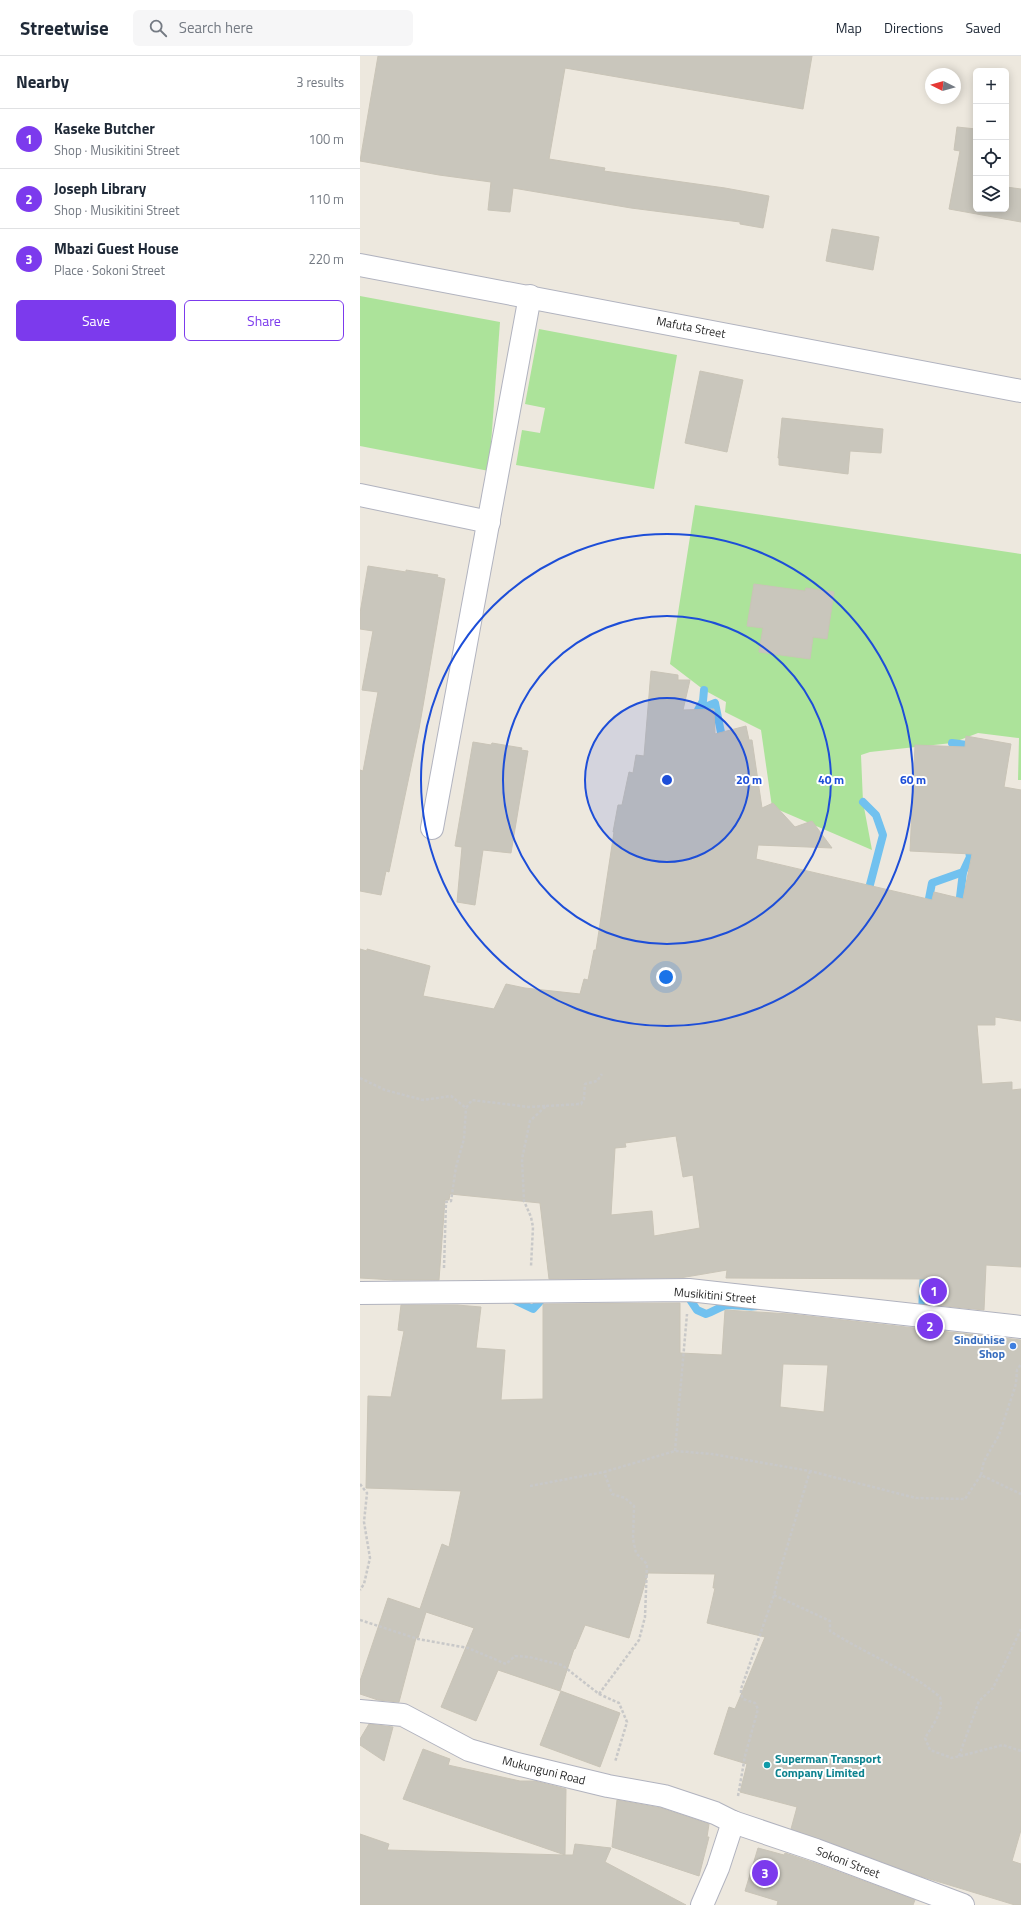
<!DOCTYPE html>
<html lang="en">
<head>
<meta charset="utf-8">
<style>
  body { margin:0; font-family:"Titillium Web",sans-serif; background:#f6f6f7; color:#1f2937 }
  .controls { position:absolute; right:12px; top:12px; display:grid; overflow:hidden; border-radius:6px; box-shadow:0 2px 10px #0003 }
  .controls button { width:36px; height:36px; display:grid; place-items:center; padding:0; border:0; border-bottom:1px solid #e0e1e3; background:#fff; color:#1f2937; font:20px sans-serif }
  .compass { position:absolute; left:565px; top:12px; width:36px; height:36px; border-radius:50%; background:#fff; box-shadow:0 2px 10px #0003; rotate:276deg }
  .you { position:absolute; left:306px; top:921px; width:14px; height:14px; margin:-10px; border:3px solid #fff; border-radius:50%; background:#1a73e8; box-shadow:0 0 0 6px #1a73e833 }
  .badge { display:grid; place-items:center; width:26px; height:26px; border-radius:50%; background:#7c3aed; color:#fff; font-size:13px; font-weight:700 }
  .pin { position:absolute; translate:-50% -50%; border:2px solid #fff; box-shadow:0 1px 4px #0006 }
  .list { margin:0; padding:0; list-style:none }
  h2 { display:flex; justify-content:space-between; align-items:center; height:52px; margin:0; padding:0 16px; font-size:17px }
  h2 small { font-size:13px; font-weight:400; color:#747a83 }
  .list li { display:grid; grid-template-columns:26px 1fr auto; gap:12px; align-items:center; box-sizing:border-box; height:60px; padding:0 16px; border-top:1px solid #e0e1e3 }
  .list b { display:block; font-size:15px; white-space:nowrap }
  .list p { margin:0; font-size:13px; white-space:nowrap; color:#747a83 }
  .list em { font-size:13px; font-style:normal; color:#747a83 }
  .actions { display:flex; gap:8px; padding:12px 16px }
  .actions a { flex:1; padding:9px 0; border:1px solid #7c3aed; border-radius:6px; text-align:center; font-size:14px; color:#7c3aed }
  .actions .main { background:#7c3aed; color:#fff }
  .icon { flex:none; width:22px; height:22px; fill:none; stroke:currentColor; stroke-width:2; stroke-linecap:round; stroke-linejoin:round }
  .map { position:relative; flex:none; width:661px; height:1849px; overflow:hidden }
  header { display:flex; align-items:center; gap:24px; box-sizing:border-box; height:56px; padding:0 20px; background:#fff; border-bottom:1px solid #e0e1e3 }
  header strong { font-size:19px }
  nav { display:flex; gap:22px; margin-inline-start:auto; font-size:14px }
  .search { width:280px; height:36px; background:#f6f6f7; display:flex; align-items:center; gap:10px; box-sizing:border-box; padding:0 14px; border-radius:6px; color:#747a83; font-size:15px }
  main { display:flex }
  aside { flex:1; background:#fff }
  .map>svg:first-child { display:block }
  .green { fill:#ace39a }
  .lines { fill:none; stroke-linecap:round; stroke-linejoin:round }
  .stream { stroke:#71c1ef; stroke-width:8 }
  .building { fill:#c9c6bc; stroke:#c9c4b7; fill-rule:evenodd }
  .minor-casing { stroke:#b1b3bf; stroke-width:24 }
  .path { stroke:#c8c8c8; stroke-width:2.5; stroke-dasharray:3 2; stroke-linecap:butt }
  .minor { stroke:#fff; stroke-width:22 }
  .ring { fill:none; stroke:#1d4ed8; stroke-width:2 }
  .shop-dot { fill:#3f7fe0; stroke:#fff; stroke-width:1.5 }
  .culture-dot { fill:#0f9aa8; stroke:#fff; stroke-width:1.5 }
  .labels { text-anchor:middle; dominant-baseline:central; stroke-width:4; stroke-linejoin:round; paint-order:stroke }
  .street-label { font-size:12px; fill:#2b2b2b; stroke:#fff }
  .shop-label { font-size:12px; font-weight:bold; fill:#366cbe; stroke:#fff; text-anchor:end }
  .culture-label { font-size:12px; font-weight:bold; fill:#0d838f; stroke:#fff; text-anchor:start }
  .centre { fill:#1d4ed8; stroke:#fff; stroke-width:2 }
  .ring-label { font-size:12px; text-anchor:middle; font-weight:bold; fill:#1d4ed8; stroke:#fff; stroke-width:4; stroke-linejoin:round; paint-order:stroke }
</style>
</head>
<body>
<header>
<strong>Streetwise</strong>
<div class="search"><svg class="icon" aria-label="search" viewBox="0 0 24 24"><circle cx="10" cy="10" r="6"/><path d="M15 15l6 6"/></svg>Search here</div>
<nav><a>Map</a><a>Directions</a><a>Saved</a></nav>
</header>
<main>
<aside>
<h2>Nearby<small>3 results</small></h2>
<ul class="list">
<li><span class="badge">1</span><div><b>Kaseke Butcher</b><p>Shop · Musikitini Street</p></div><em>100 m</em></li>
<li><span class="badge">2</span><div><b>Joseph Library</b><p>Shop · Musikitini Street</p></div><em>110 m</em></li>
<li><span class="badge">3</span><div><b>Mbazi Guest House</b><p>Place · Sokoni Street</p></div><em>220 m</em></li>
</ul>
<div class="actions"><a class="main">Save</a><a>Share</a></div>
</aside>
<div class="map">
<svg width="661" height="1849" viewBox="0 0 661 1849">
  <rect width="100%" height="100%" fill="#ede8de"/>
  <g class="green">
    <path d="M0,240L140,266L129,415L0,390Z"/>
    <path d="M179,273L317,299L294,433L156,409L162,374L180,377L185,352L165,348Z"/>
    <path d="M335,449L661,498V724H658L659,682L618,677L592,687L510,696L501,699L503,746L512,794L412,751L401,674L365,656L366,646L344,634L310,608Z"/>
  </g>
  <g class="lines">
    <g class="stream">
      <path d="M344,634L343,645L338,654L355,647L363,686"/>
      <path d="M592,687L607,689V697"/>
      <path d="M503,746L516,759L523,779L507,840"/>
      <path d="M603,816L600,841L611,850"/>
      <path d="M567,853L572,827L603,816L610,801L608,789"/>
      <path d="M324,1240L329,1242L337,1254L346,1258C353,1256 358,1252 364,1250C375,1247 386,1252 397,1250"/>
      <path d="M150,1242L173,1253L186,1239"/>
      <path d="M562,1257L564,1213"/>
    </g>
  </g>
  <g class="building">
    <path d="M18,0H452L443,53L205,12L189,103L245,112L244,115L365,132L409,140L403,172L380,168V166L271,152L153,132L150,156L128,154L131,126L79,119L0,105Z"/>
    <path d="M597,71L616,73V153H646V131L661,133V166L589,153L600,95L594,94Z"/>
    <path d="M472,173L519,181L513,214L466,205Z"/>
    <path d="M340,315L383,324L367,396L325,387Z"/>
    <path d="M422,362L523,373L521,397L490,395L488,418L419,409V402H418Z"/>
    <path d="M8,510L46,516V514L78,519L77,521L85,523L59,673L29,816L26,815L21,839L0,835V714L3,715L18,636L2,634L13,575L0,573V557Z"/>
    <path d="M394,528L445,535L446,532L474,536L467,583L453,581L450,603L399,596L403,572L387,570Z"/>
    <path d="M291,615L318,619V624H330L323,654L354,653L355,678L386,670L389,684H392L402,752L413,747L435,771L452,765L472,792L398,789L396,803L572,844L574,836L603,843L612,798L550,795L555,689L605,691L606,680L651,688L644,731L661,734V965L635,961V969H617L622,1028L652,1026V1034L661,1033V1211L626,1209L624,1254L565,1248L566,1223L366,1222L367,1214L320,1222L189,1223L180,1147L90,1138L89,1144H85L79,1224H34L0,1222V893L7,895V893L70,910L63,940L134,953L146,928L165,932L220,938L224,923L228,924L234,894H236L254,776H253L258,749H262L269,716L273,717L276,699L284,700ZM316,1080L323,1121L333,1119L340,1172L294,1180L292,1155L251,1159L255,1092L266,1091L265,1087Z"/>
    <path d="M113,686L131,689L132,687L162,692L161,694L168,695L151,797L123,794L115,849L97,846L102,791L95,790Z"/>
    <path d="M320,1247V1297L362,1299L365,1254L430,1258L661,1284V1774L652,1805L661,1808V1849H655L563,1821L431,1773L437,1751L380,1736L387,1708L354,1698L369,1651L375,1653L405,1581L347,1567L355,1532H353L355,1518L288,1517L269,1582L225,1569L215,1593H214L200,1635L138,1614L116,1665L81,1651L114,1572L66,1556L58,1582H56L39,1646L18,1644L0,1638V1625L28,1542L60,1553L82,1488L89,1491L101,1435L6,1432L8,1340L31,1341L44,1275L38,1274L41,1249H97L121,1251L116,1292L145,1294L141,1344L183,1343V1248ZM423,1308L468,1309L464,1356L420,1351Z"/>
    <path d="M201,1635L260,1657L240,1711L180,1689Z"/>
    <path d="M9,1668L33,1671L24,1705L0,1689V1683Z"/>
    <path d="M63,1693L90,1703L88,1709L160,1725H175L206,1733L205,1799H213L215,1788L251,1792L245,1806L326,1849H0V1778L29,1788L27,1794L205,1799L43,1743Z"/>
    <path d="M257,1744L301,1752L349,1768L347,1781H349L339,1820L252,1791Z"/>
    <path d="M398,1792L424,1799L425,1797L452,1806L555,1844L553,1849H417L418,1845L385,1835Z"/>
  </g>
  <g class="lines">
    <g class="minor-casing">
      <g id="minor">
        <path d="M0,209L661,335"/>
        <path d="M0,439L129,466"/>
        <path d="M72,772L170,240"/>
        <path d="M0,1237L329,1234L661,1271"/>
        <path d="M0,1655L43,1659L109,1694L157,1708L248,1730L304,1740L355,1757L373,1766L456,1794L603,1849"/>
        <path d="M342,1849L358,1812L373,1766"/>
      </g>
    </g>
    <g class="path">
      <path d="M0,1022L25,1034L63,1044L91,1040L106,1052L112,1044L169,1051L186,1050L170,1065L162,1103L164,1145L171,1161L173,1171L171,1210"/>
      <path d="M186,1050L221,1048L224,1043L225,1028L237,1025L242,1018"/>
      <path d="M84,1212L86,1146L91,1145L96,1111L104,1083L106,1052"/>
      <path d="M315,1395L327,1258"/>
      <path d="M621,1419L624,1405L639,1379L656,1328L657,1314L661,1308"/>
      <path d="M0,1428L7,1437L4,1466L10,1502L4,1528L0,1534"/>
      <path d="M170,1430L244,1416L315,1395L352,1398L450,1415L556,1442L605,1443L621,1419L661,1438"/>
      <path d="M414,1539L470,1565V1575C506,1598 547,1613 580,1641C584,1656 572,1670 565,1682L570,1694L592,1702L643,1689L661,1695"/>
      <path d="M0,1564L58,1583L108,1592L146,1608L155,1600L169,1601L202,1609L239,1638L259,1647L267,1666L255,1706"/>
      <path d="M239,1638L279,1584L285,1561L287,1508L276,1497L273,1483L274,1450L265,1442L252,1438L244,1416"/>
      <path d="M599,1700L619,1645L633,1632L661,1573"/>
      <path d="M378,1740L385,1700L398,1653L395,1647L383,1643L381,1638V1633L414,1539L418,1521L450,1415"/>
    </g>
    <use href="#minor" class="minor"/>
  </g>
  <circle cx="307" cy="724" r="82" fill="#1d4ed8" fill-opacity=".12"/>
  <g class="ring">
    <circle cx="307" cy="724" r="82"/>
    <circle cx="307" cy="724" r="164"/>
    <circle cx="307" cy="724" r="246"/>
  </g>
  <circle class="shop-dot" cx="653" cy="1290" r="4"/>
  <circle class="culture-dot" cx="407" cy="1709" r="4"/>
  <g class="labels">
    <g class="street-label">
      <text transform="translate(331 271) rotate(11)">Mafuta Street</text>
      <text transform="translate(355 1239) rotate(5)">Musikitini Street</text>
      <text transform="translate(184 1714) rotate(14)">Mukunguni Road</text>
      <text transform="translate(488 1806) rotate(21)">Sokoni Street</text>
    </g>
    <g class="shop-label">
      <text x="645" y="1283">Sinduhise<tspan x="645" dy="14">Shop</tspan></text>
    </g>
    <g class="culture-label">
      <text x="415" y="1702">Superman Transport<tspan x="415" dy="14">Company Limited</tspan></text>
    </g>
  </g>
  <circle cx="307" cy="724" r="6" class="centre"/>
  <g class="ring-label">
    <text x="389" y="728">20 m</text>
    <text x="471" y="728">40 m</text>
    <text x="553" y="728">60 m</text>
  </g>
</svg>
<div class="controls">
<button>+</button>
<button>−</button>
<button><svg class="icon" aria-label="locate" viewBox="0 0 24 24"><circle cx="12" cy="12" r="6"/><path d="M12 2v4M12 18v4M2 12h4M18 12h4"/></svg></button>
<button><svg class="icon" aria-label="layers" viewBox="0 0 24 24"><path d="M12 4l9 5-9 5-9-5zM3 14l9 5 9-5"/></svg></button>
</div>
<svg class="compass" viewBox="-18 -18 36 36"><path d="M0-13l5 13h-10z" fill="#e53935"/><path d="M0 13l5-13h-10z" fill="#747a83"/></svg>
<div class="you"></div>
<div class="pin badge" style="left:574px;top:1235px">1</div>
<div class="pin badge" style="left:570px;top:1270px">2</div>
<div class="pin badge" style="left:405px;top:1817px">3</div>
</div>
</main>
</body>
</html>
